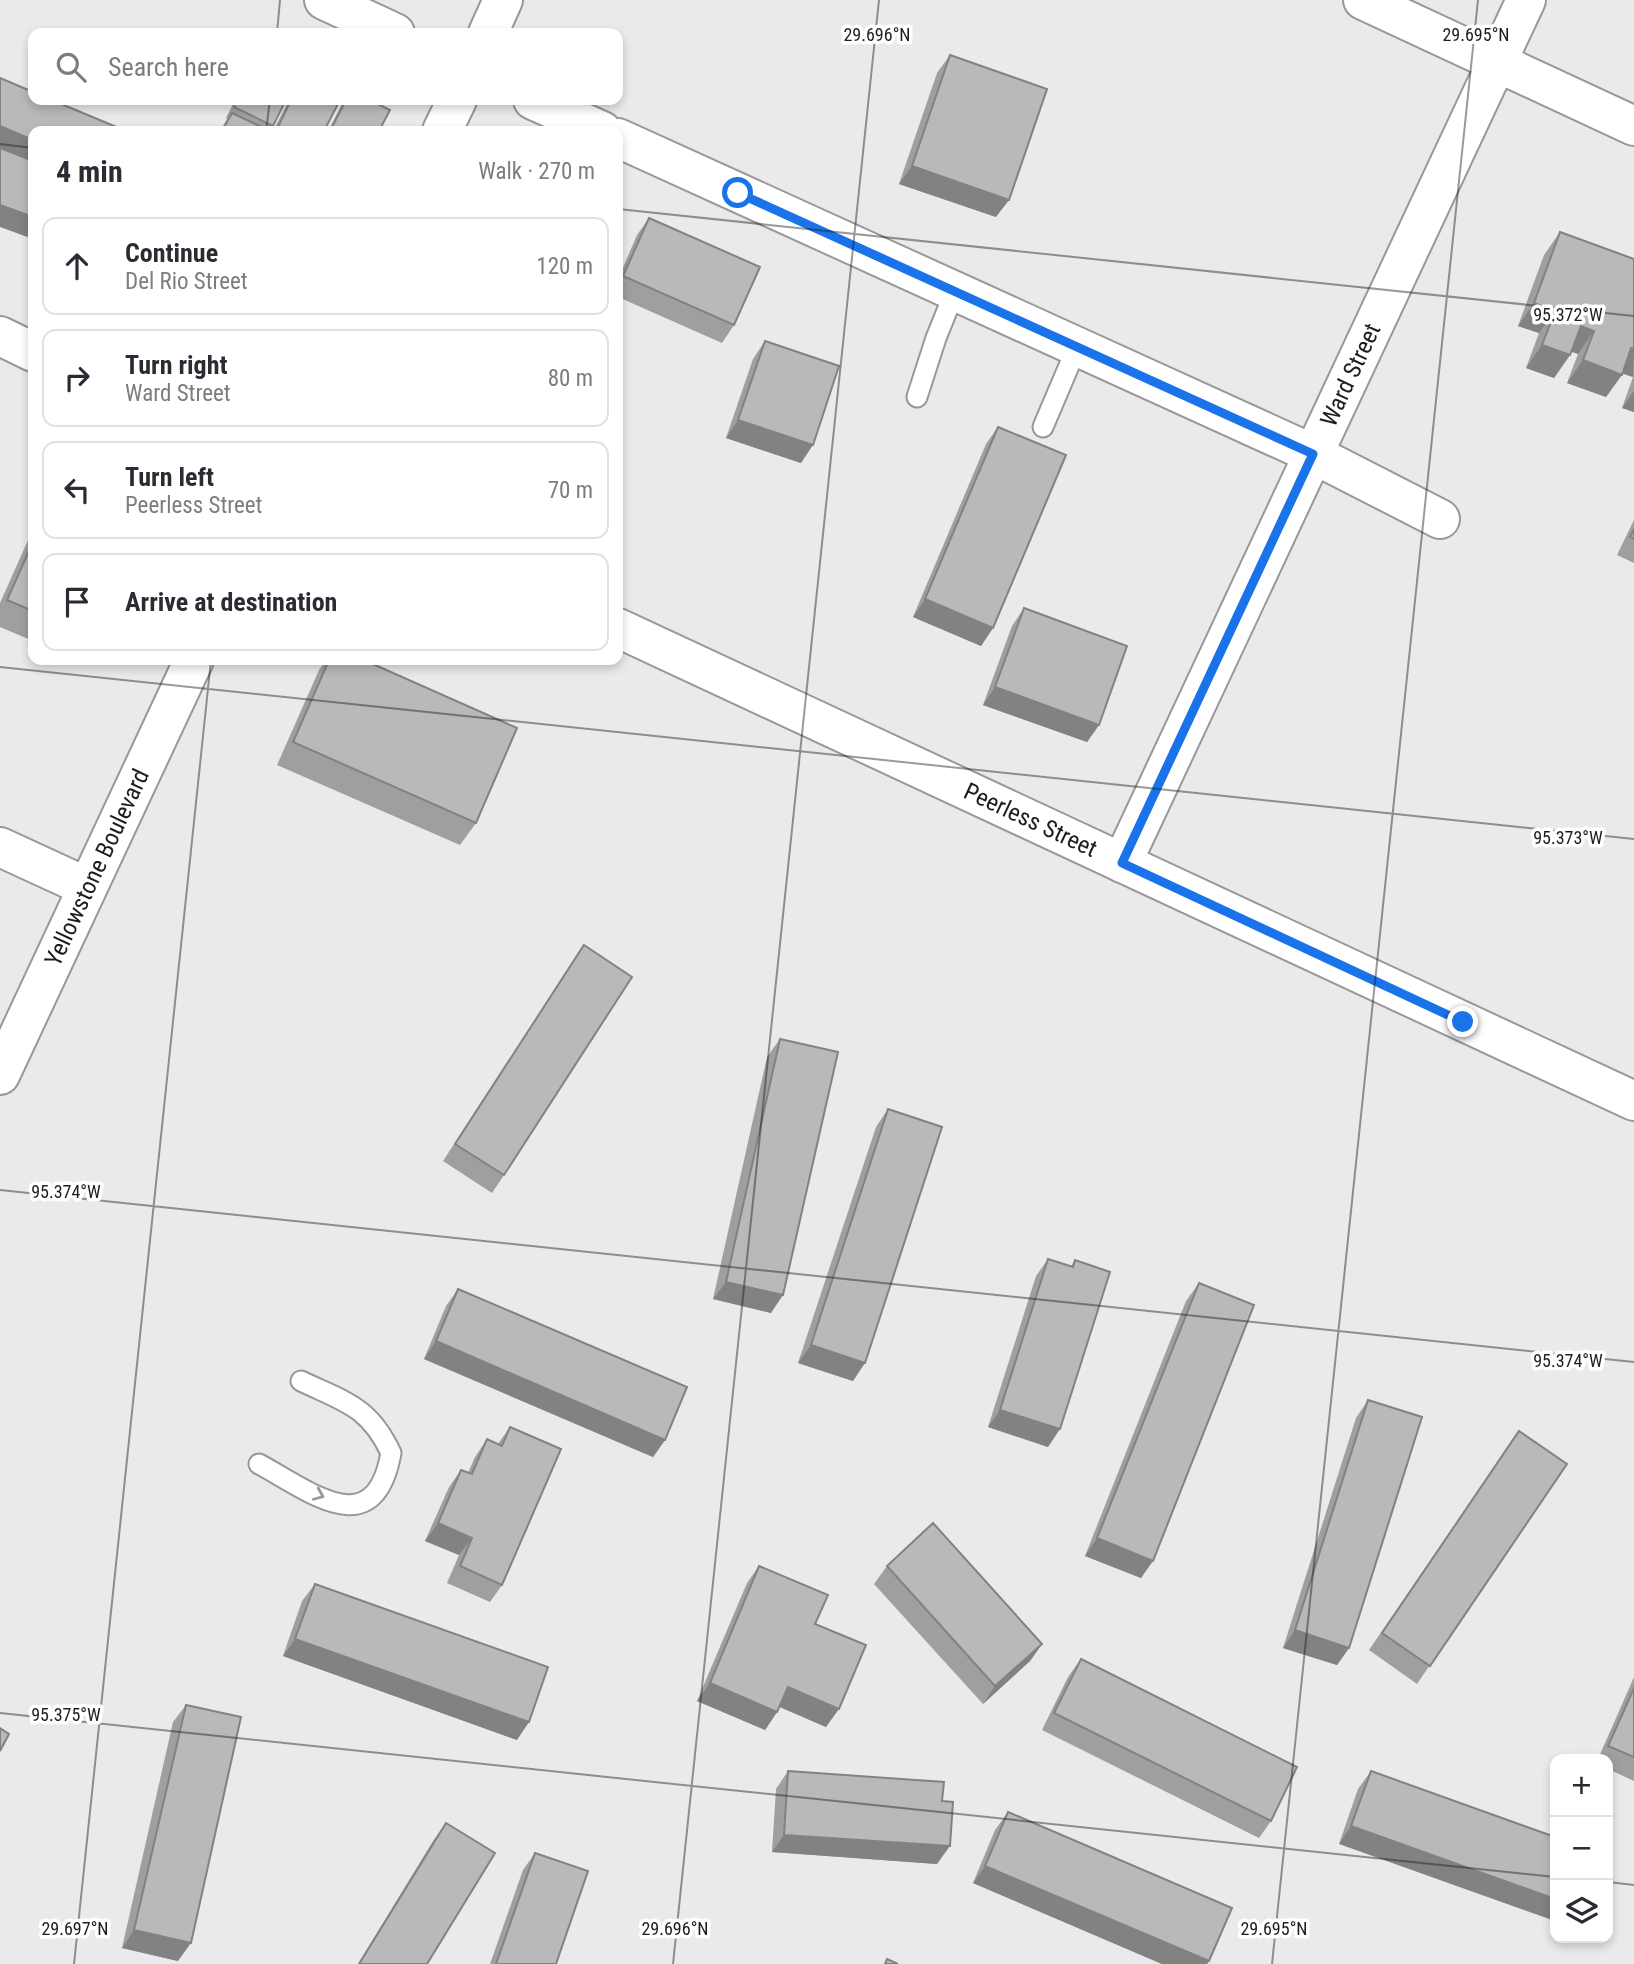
<!DOCTYPE html>
<html lang="en">
<head>
<meta charset="utf-8">
<style>
  body { margin:0; font-family:"Roboto Condensed",sans-serif; background:#f2f2f3; color:#2b2b33 }
  .controls { position:absolute; right:21px; bottom:21px; display:grid; overflow:hidden; border-radius:14px; box-shadow:0 4px 10px #0003 }
  .controls button { width:63px; height:63px; display:grid; place-items:center; padding:0; border:0; border-bottom:2px solid #e1e1e2; background:#fff; color:#2b2b33; font:35px sans-serif }
  .stop { position:absolute; width:21px; height:21px; margin:-16px; border:5px solid #1a73e8; border-radius:50%; background:#fff }
  .stop.end { background:#1a73e8; border-color:#fff; box-shadow:0 2px 7px #0008 }
  .list { margin:0; padding:0; list-style:none }
  h2 { display:flex; justify-content:space-between; align-items:center; height:91px; margin:0; padding:0 28px; font-size:30px }
  h2 small { font-size:23px; font-weight:400; color:#7c7c81 }
  .list li { display:grid; grid-template-columns:46px 1fr auto; gap:21px; align-items:center; box-sizing:border-box; height:98px; margin:0 14px 14px; padding:0 14px; border:2px solid #e1e1e2; border-radius:14px }
  .list b { display:block; font-size:26px; white-space:nowrap }
  .list p { margin:0; font-size:23px; white-space:nowrap; color:#7c7c81 }
  .list em { font-size:23px; font-style:normal; color:#7c7c81 }
  .icon { flex:none; width:38px; height:38px; fill:none; stroke:currentColor; stroke-width:2; stroke-linecap:round; stroke-linejoin:round }
  .map { position:relative; flex:none; width:1634px; height:1964px; overflow:hidden }
  .search { position:absolute; background:#fff; box-shadow:0 4px 10px #0003; left:28px; top:28px; width:595px; height:77px; display:flex; align-items:center; gap:18px; box-sizing:border-box; padding:0 24px; border-radius:14px; color:#7c7c81; font-size:26px }
  .panel { position:absolute; background:#fff; box-shadow:0 4px 10px #0003; left:28px; top:126px; width:595px; height:539px; border-radius:14px }
  .map>svg:first-child { display:block }
  .lines { fill:none; stroke-linecap:round; stroke-linejoin:round }
  .lane-casing { stroke:#98989a; stroke-width:23 }
  .street-casing { stroke:#98989a; stroke-width:42 }
  .secondary-casing { stroke:#98989a; stroke-width:42 }
  .lane { stroke:#fff; stroke-width:19 }
  .street { stroke:#fff; stroke-width:38 }
  .secondary { stroke:#fff; stroke-width:38 }
  .wall { fill:#9f9fa1 }
  .shaded-wall { fill:#828283 }
  .building { fill:#b9b9bb; stroke:#828283; stroke-width:2 }
  .oneway { stroke:#99999a }
  .route { stroke:#1a73e8; stroke-width:9 }
  .ticks { fill:none; stroke:#1d1d1e; stroke-width:2; stroke-opacity:0.45 }
  .labels { text-anchor:middle; dominant-baseline:central; stroke-width:7; stroke-linejoin:round; paint-order:stroke }
  .street-label { font-size:24px; fill:#1d1d1e; stroke:#fff }
  .ticks-label { font-size:18px; text-anchor:middle; fill:#1d1d1e; stroke:#fff; stroke-width:7; stroke-linejoin:round; paint-order:stroke }
</style>
</head>
<body>
<div class="map">
<svg width="1634" height="1964" viewBox="0 0 1634 1964">
  <rect width="100%" height="100%" fill="#eaeaed"/>
  <g class="lines">
    <g class="lane-casing">
      <g id="lane">
        <path d="M917,397L936,338L955,291"/>
        <path d="M1043,427L1077,347"/>
        <path d="M259,1464C311,1492 374,1545 391,1453C369,1406 345,1402 301,1381"/>
      </g>
    </g>
    <g class="street-casing">
      <g id="street">
        <path d="M1363,0L1634,126"/>
        <path d="M533,100L602,131"/>
        <path d="M618,138L1313,454L1440,519"/>
        <path d="M0,336L33,352"/>
        <path id="s1" d="M618,628L1634,1101"/>
        <path d="M0,847L87,887"/>
        <path id="s2" d="M1122,863L1526,0"/>
      </g>
    </g>
    <g class="secondary-casing">
      <g id="secondary">
        <path d="M324,0L395,33"/>
        <path d="M488,33L503,0"/>
        <path d="M442,131L457,100"/>
        <path id="s3" d="M0,1075L194,660"/>
      </g>
    </g>
    <use href="#lane" class="lane"/>
    <use href="#street" class="street"/>
    <use href="#secondary" class="secondary"/>
  </g>
  <g class="wall">
    <path d="M950,55L996,217L899,184L937,73Z"/>
    <path d="M235,100H286L270,131H220L227,119L226,118Z"/>
    <path d="M289,100H340L324,131H273Z"/>
    <path d="M344,100H370L379,131H328Z"/>
    <path d="M649,218L734,325L722,343L618,297V279L637,235Z"/>
    <path d="M1560,232L1634,259V412L1622,408L1633,377L1622,373L1606,397L1567,383L1578,354L1572,352L1554,378L1526,368L1539,333L1518,326L1544,255Z"/>
    <path d="M765,341L801,463L726,438L753,359Z"/>
    <path d="M998,427L993,628L981,646L913,617L986,444Z"/>
    <path d="M1634,520V563L1617,555Z"/>
    <path d="M33,529V641L0,627V603Z"/>
    <path d="M1024,608L1099,725L1087,742L983,705L1012,626Z"/>
    <path d="M326,660H364L476,823L460,845L277,765L319,670Z"/>
    <path d="M584,945L504,1175L492,1193L443,1161Z"/>
    <path d="M780,1039L771,1313L713,1299L767,1057Z"/>
    <path d="M888,1109L853,1381L798,1363L876,1127Z"/>
    <path d="M1048,1259L1071,1266L1075,1260L1048,1447L988,1427L1036,1276Z"/>
    <path d="M1199,1283L1141,1578L1085,1556L1186,1301Z"/>
    <path d="M458,1289L665,1440L653,1457L424,1359L446,1306Z"/>
    <path d="M1368,1400L1349,1648L1337,1665L1283,1648L1356,1418Z"/>
    <path d="M510,1427L502,1585L490,1602L447,1583L459,1555L425,1541L449,1487L461,1470L468,1473L475,1457L487,1439L498,1444Z"/>
    <path d="M1519,1431L1567,1464L1417,1684L1369,1650Z"/>
    <path d="M759,1566L815,1624L826,1727L780,1707L777,1712L765,1730L697,1701L747,1583Z"/>
    <path d="M887,1566L1042,1644L1030,1661L983,1704L874,1584Z"/>
    <path d="M315,1584L517,1740L283,1656L302,1601Z"/>
    <path d="M1081,1659L1271,1821L1259,1838L1042,1730L1068,1677Z"/>
    <path d="M1634,1677V1781L1608,1769V1759H1598Z"/>
    <path d="M186,1705L178,1961L122,1948L173,1722Z"/>
    <path d="M788,1771L937,1864L772,1852L776,1789Z"/>
    <path d="M1371,1771L1555,1837L1339,1844L1358,1789Z"/>
    <path d="M1008,1812L1209,1961L1207,1964H1162L973,1883L995,1830Z"/>
    <path d="M446,1823L427,1964H358L433,1841Z"/>
    <path d="M535,1853L556,1964H490L523,1870Z"/>
  </g>
  <g class="shaded-wall">
    <path d="M0,126L33,140V163L0,148Z"/>
    <path d="M912,166L1009,200L996,217L899,184Z"/>
    <path d="M0,205L33,217V239L0,227Z"/>
    <path d="M1534,303L1555,311L1539,333L1518,326Z"/>
    <path d="M1581,326L1594,331L1578,354L1565,349Z"/>
    <path d="M1542,345L1570,355L1554,378L1526,368Z"/>
    <path d="M1631,348L1634,349L1633,377L1615,371Z"/>
    <path d="M1583,360L1622,375L1606,397L1567,383Z"/>
    <path d="M1634,391V412L1622,408Z"/>
    <path d="M738,420L813,445L801,463L726,438Z"/>
    <path d="M925,599L993,628L981,646L913,617Z"/>
    <path d="M995,687L1099,725L1087,742L983,705Z"/>
    <path d="M726,1282L783,1295L771,1313L713,1299Z"/>
    <path d="M436,1341L665,1440L653,1457L424,1359Z"/>
    <path d="M811,1345L865,1363L853,1381L798,1363Z"/>
    <path d="M1000,1410L1060,1429L1048,1447L988,1427Z"/>
    <path d="M438,1523L472,1538L459,1555L425,1541Z"/>
    <path d="M1097,1538L1153,1561L1141,1578L1085,1556Z"/>
    <path d="M1295,1630L1349,1648L1337,1665L1283,1648Z"/>
    <path d="M295,1639L529,1722L517,1740L283,1656Z"/>
    <path d="M1042,1644L1030,1661L983,1704L995,1686Z"/>
    <path d="M710,1683L777,1712L765,1730L697,1701Z"/>
    <path d="M788,1687L839,1709L826,1727L775,1705Z"/>
    <path d="M1351,1826L1555,1899V1921L1339,1844Z"/>
    <path d="M784,1835L950,1846L937,1864L772,1852Z"/>
    <path d="M985,1866L1209,1961L1207,1964H1162L973,1883Z"/>
    <path d="M134,1930L191,1943L178,1961L122,1948Z"/>
  </g>
  <g class="building">
    <path d="M950,55L1047,89L1009,200L912,166Z"/>
    <path d="M0,78L33,92V100H52L126,131H33V140L0,126Z"/>
    <path d="M237,100H286L273,126L234,107Z"/>
    <path d="M291,100H340L324,131H282L277,129Z"/>
    <path d="M346,100H370L390,110L379,131H330Z"/>
    <path d="M232,113L270,131H222Z"/>
    <path d="M0,148L33,161V217L0,205Z"/>
    <path d="M649,218L760,267L734,325L623,276Z"/>
    <path d="M1560,232L1634,259V349L1631,348L1622,375L1583,360L1594,331L1581,326L1570,355L1542,345L1555,311L1534,303Z"/>
    <path d="M765,341L839,366L813,445L738,420Z"/>
    <path d="M998,427L1066,455L993,628L925,599Z"/>
    <path d="M1634,529V539L1630,537Z"/>
    <path d="M33,542V611L7,600Z"/>
    <path d="M1024,608L1127,646L1099,725L995,687Z"/>
    <path d="M329,660H364L517,728L476,823L293,742Z"/>
    <path d="M584,945L632,977L504,1175L455,1144Z"/>
    <path d="M780,1039L838,1052L783,1295L726,1282Z"/>
    <path d="M888,1109L942,1127L865,1363L811,1345Z"/>
    <path d="M1048,1259L1073,1267L1075,1260L1110,1272L1060,1429L1000,1410Z"/>
    <path d="M1199,1283L1254,1305L1153,1561L1097,1538Z"/>
    <path d="M458,1289L687,1387L665,1440L436,1341Z"/>
    <path d="M1368,1400L1422,1417L1349,1648L1295,1630Z"/>
    <path d="M510,1427L561,1449L502,1585L460,1566L472,1538L438,1523L461,1470L472,1474L487,1439L502,1446Z"/>
    <path d="M1519,1431L1567,1464L1430,1666L1382,1633Z"/>
    <path d="M933,1523L1042,1644L995,1686L887,1566Z"/>
    <path d="M759,1566L828,1595L815,1624L866,1645L839,1709L788,1687L777,1712L710,1683Z"/>
    <path d="M315,1584L548,1667L529,1722L295,1639Z"/>
    <path d="M1081,1659L1297,1767L1271,1821L1054,1713Z"/>
    <path d="M1634,1688V1757L1608,1746Z"/>
    <path d="M186,1705L241,1717L191,1943L134,1930Z"/>
    <path d="M0,1728L9,1734L0,1751Z"/>
    <path d="M788,1771L944,1782L942,1801L953,1802L950,1846L784,1835Z"/>
    <path d="M1371,1771L1555,1837V1899L1351,1826Z"/>
    <path d="M1008,1812L1232,1908L1209,1961L985,1866Z"/>
    <path d="M446,1823L495,1853L427,1964H359Z"/>
    <path d="M535,1853L588,1871L556,1964H496Z"/>
    <path d="M887,1959L898,1964H885Z"/>
  </g>
  <defs><path id="oneway-chevron" d="M-2-3.5L2.5 0L-2 3.5" fill="none" stroke-width="1.6" stroke-linecap="round" stroke-linejoin="round" transform="scale(1.75)"/></defs>
  <use class="oneway" href="#oneway-chevron" transform="translate(319 1495) rotate(23)"/>
  <g class="lines">
    <path class="route" d="M738,193L1313,454L1122,863L1463,1022"/>
  </g>
  <path class="ticks" d="M277,33L280,0M266,131L270,100M0,144L33,148M618,209L1634,316M0,667L1634,839M0,1190L1634,1362M0,1713L1555,1877M1608,1882L1634,1885M74,1964L211,660M673,1964L879,0M1272,1964L1478,0"/>
  <g class="labels">
    <g class="street-label">
      <text stroke="none"><textPath href="#s2" startOffset="539">Ward Street</textPath></text>
      <text stroke="none"><textPath href="#s1" startOffset="455">Peerless Street</textPath></text>
      <text stroke="none"><textPath href="#s3" startOffset="229">Yellowstone Boulevard</textPath></text>
    </g>
  </g>
  <g class="ticks-label">
    <text x="877" y="41">29.696°N</text>
    <text x="1476" y="41">29.695°N</text>
    <text x="1568" y="321">95.372°W</text>
    <text x="1568" y="844">95.373°W</text>
    <text x="66" y="1198">95.374°W</text>
    <text x="1568" y="1367">95.374°W</text>
    <text x="66" y="1721">95.375°W</text>
    <text x="75" y="1935">29.697°N</text>
    <text x="675" y="1935">29.696°N</text>
    <text x="1274" y="1935">29.695°N</text>
  </g>
</svg>
<div class="controls">
<button>+</button>
<button>−</button>
<button><svg class="icon" aria-label="layers" viewBox="0 0 24 24"><path d="M12 4l9 5-9 5-9-5zM3 14l9 5 9-5"/></svg></button>
</div>
<div class="stop" style="left:738px;top:193px"></div>
<div class="stop end" style="left:1463px;top:1022px"></div>
<div class="search"><svg class="icon" aria-label="search" viewBox="0 0 24 24"><circle cx="10" cy="10" r="6"/><path d="M15 15l6 6"/></svg>Search here</div>
<section class="panel">
<h2>4 min<small>Walk · 270 m</small></h2>
<ul class="list">
<li><svg class="icon" aria-label="ahead" viewBox="0 0 24 24"><path d="M12 20V5M6 11l6-6 6 6"/></svg><div><b>Continue</b><p>Del Rio Street</p></div><em>120 m</em></li>
<li><svg class="icon" aria-label="right" viewBox="0 0 24 24"><path d="M7 20v-9h11M14 6l5 5-5 5"/></svg><div><b>Turn right</b><p>Ward Street</p></div><em>80 m</em></li>
<li><svg class="icon" aria-label="left" viewBox="0 0 24 24"><path d="M17 20v-9H6M10 6l-5 5 5 5"/></svg><div><b>Turn left</b><p>Peerless Street</p></div><em>70 m</em></li>
<li><svg class="icon" aria-label="arrive" viewBox="0 0 24 24"><path d="M6 21V4h12l-3 4 3 4H6"/></svg><div><b>Arrive at destination</b></div></li>
</ul>
</section>
</div>
</body>
</html>
